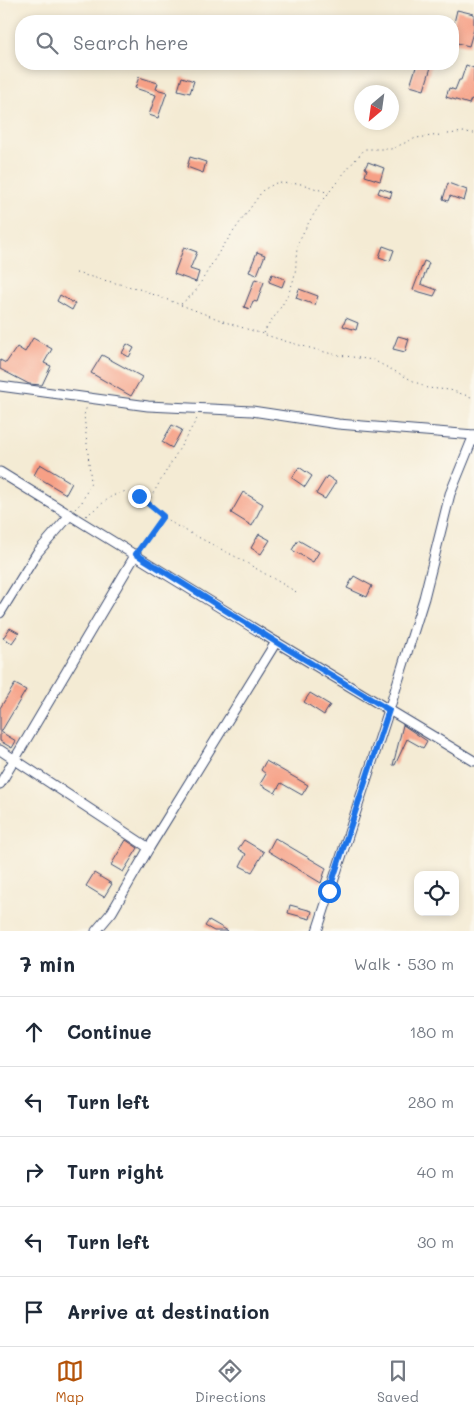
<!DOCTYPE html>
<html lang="en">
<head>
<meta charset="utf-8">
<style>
  body { margin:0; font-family:Mali,sans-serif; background:#f6f6f7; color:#1f2937 }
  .controls { position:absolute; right:15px; bottom:15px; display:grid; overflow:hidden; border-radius:10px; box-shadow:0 2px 8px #0003 }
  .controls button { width:45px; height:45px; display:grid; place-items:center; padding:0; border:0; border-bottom:1px solid #e0e1e3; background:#fff; color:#1f2937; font:25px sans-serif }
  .compass { position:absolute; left:354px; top:85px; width:45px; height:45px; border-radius:50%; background:#fff; box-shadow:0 2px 8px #0003; rotate:209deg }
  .stop { position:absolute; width:15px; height:15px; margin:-11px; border:4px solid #1a73e8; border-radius:50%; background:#fff }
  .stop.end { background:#1a73e8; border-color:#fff; box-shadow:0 1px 5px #0008 }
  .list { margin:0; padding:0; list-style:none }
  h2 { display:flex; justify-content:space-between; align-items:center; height:65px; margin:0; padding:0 20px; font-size:21px }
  h2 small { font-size:16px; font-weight:400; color:#747a83 }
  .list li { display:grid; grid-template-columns:32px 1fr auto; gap:15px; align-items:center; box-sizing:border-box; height:70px; padding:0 20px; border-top:1px solid #e0e1e3 }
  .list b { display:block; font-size:19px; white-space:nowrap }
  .list em { font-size:16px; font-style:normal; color:#747a83 }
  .icon { flex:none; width:28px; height:28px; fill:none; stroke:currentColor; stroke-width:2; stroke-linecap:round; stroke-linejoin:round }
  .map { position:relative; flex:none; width:474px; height:931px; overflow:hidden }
  .search { position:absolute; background:#fff; box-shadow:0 2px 8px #0003; left:15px; right:15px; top:15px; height:55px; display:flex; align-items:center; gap:12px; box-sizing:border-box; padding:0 18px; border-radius:20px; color:#747a83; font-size:19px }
  .sheet { height:415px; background:#fff }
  nav { display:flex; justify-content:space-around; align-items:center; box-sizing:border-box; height:70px; border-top:1px solid #e0e1e3; background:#fff; font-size:14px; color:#747a83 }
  nav a { display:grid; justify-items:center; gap:2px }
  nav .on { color:#b45309 }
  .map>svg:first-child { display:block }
  .building { fill:#f6a086 }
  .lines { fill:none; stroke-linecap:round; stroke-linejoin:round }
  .minor-casing { stroke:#3c4b70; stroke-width:11 }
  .path { stroke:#3c4b70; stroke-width:1; stroke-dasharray:1 4; stroke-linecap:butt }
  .minor { stroke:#fff; stroke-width:9 }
  .route { stroke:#1a73e8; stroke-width:6 }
</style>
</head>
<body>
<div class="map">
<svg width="474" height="931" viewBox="0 0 474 931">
  <rect width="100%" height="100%" fill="#fbf7ec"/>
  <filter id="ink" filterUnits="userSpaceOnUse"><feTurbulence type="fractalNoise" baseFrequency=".02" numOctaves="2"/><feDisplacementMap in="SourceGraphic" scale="10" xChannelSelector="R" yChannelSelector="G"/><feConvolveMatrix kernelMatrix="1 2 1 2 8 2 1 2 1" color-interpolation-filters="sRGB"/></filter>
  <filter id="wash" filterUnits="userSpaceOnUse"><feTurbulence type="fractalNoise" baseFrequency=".0096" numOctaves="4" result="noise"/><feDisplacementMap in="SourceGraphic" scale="20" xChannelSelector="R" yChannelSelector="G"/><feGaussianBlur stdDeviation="1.12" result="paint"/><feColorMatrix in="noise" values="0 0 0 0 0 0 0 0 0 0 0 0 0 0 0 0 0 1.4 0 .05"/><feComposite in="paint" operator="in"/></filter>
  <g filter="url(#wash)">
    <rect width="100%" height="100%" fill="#f4ebd4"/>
    <g id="blocks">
      <g class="building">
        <path d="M457,10L474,14V29L469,46L453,42V27Z"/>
        <path d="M417,64H432L424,90L410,86Z"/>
        <path d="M466,65L474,68V100L471,99L469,104L446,97L449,88L455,90L459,80H461Z"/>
        <path d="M139,77L158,83L156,89L167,92L158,118L149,115L156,95L135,88Z"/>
        <path d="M182,77L194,81L190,93L178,90Z"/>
        <path d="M190,157L206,162L203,173L187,167Z"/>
        <path d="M368,162L384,168L380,181L365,176L367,169L365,168Z"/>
        <path d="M448,183L467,190L464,201L450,196L448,201L443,199Z"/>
        <path d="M380,188L392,192L390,198L378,193Z"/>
        <path d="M383,246L394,250L390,261L379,257Z"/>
        <path d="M184,247L197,252L190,269L199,272L196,282L174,274Z"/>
        <path d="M257,252L265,255L257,275L249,272Z"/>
        <path d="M424,261L429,263L421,284L437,290L434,296L413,290Z"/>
        <path d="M272,274L285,279L282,287L269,282Z"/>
        <path d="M255,279L264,282L257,302L253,301L250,309L244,307Z"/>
        <path d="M299,289L318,296L315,305L296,298Z"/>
        <path d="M60,295L75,304L72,310L57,301Z"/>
        <path d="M346,318L358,323L356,330L343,326Z"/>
        <path d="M398,336L409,339L405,352L393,349Z"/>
        <path d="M33,338L52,349L44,363L51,366L42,385L29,384L0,369V360L6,363L17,347L25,352Z"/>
        <path d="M127,344L134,348L129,357L122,353Z"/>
        <path d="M102,355L142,377L131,396L91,373Z"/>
        <path d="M172,425L182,430L172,448L162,442Z"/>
        <path d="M40,464L72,483L66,494L34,475Z"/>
        <path d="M299,467L312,476L305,487L292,478Z"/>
        <path d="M327,476L336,482L325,499L316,494Z"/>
        <path d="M243,492L263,504L252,526L231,513Z"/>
        <path d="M259,534L270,540L261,554L251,548Z"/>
        <path d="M298,540L319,552L313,562L292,550Z"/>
        <path d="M354,576L372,586L367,597L347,588Z"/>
        <path d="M10,628L19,633L12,643L3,638Z"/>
        <path d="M15,684L26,690L1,732L16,741L12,748L0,741V708Z"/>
        <path d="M310,693L330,705L324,715L304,702Z"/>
        <path d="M403,725L427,741L423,748L407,739L395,765H393Z"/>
        <path d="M266,761L308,785L302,795L281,783L275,793L260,784L266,774L261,770Z"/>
        <path d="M275,838L326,868L321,883L268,851Z"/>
        <path d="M126,840L138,848L123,872L111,865Z"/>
        <path d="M244,840L264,852L252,872L240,866L246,854L238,849Z"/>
        <path d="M94,873L112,884L104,897L86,886Z"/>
        <path d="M290,905L312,911L310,919L288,913Z"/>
        <path d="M209,920L228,931H214L205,926Z"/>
      </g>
    </g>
  </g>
  <g filter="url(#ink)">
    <use href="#blocks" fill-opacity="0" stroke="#3c4b70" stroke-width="1"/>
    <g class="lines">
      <g class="minor-casing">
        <g id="minor">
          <path d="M0,386L148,406L252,411L338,424L474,435"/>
          <path d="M0,472L276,642L474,761"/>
          <path d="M0,613L37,553L70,515"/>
          <path d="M0,750L149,848"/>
          <path d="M0,784L136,554"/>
          <path d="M96,931L112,912L149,848L276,642"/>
          <path d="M317,931L389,710L424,598L450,494L474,435"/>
        </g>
      </g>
      <g class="path">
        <path d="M76,273L139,289L231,324L288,342L332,354L373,360L427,388L450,390L474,398"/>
        <path d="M181,304L195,292L219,252L263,190L276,183L302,184L329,193"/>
        <path d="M263,333C276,314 291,296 295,273C297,261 295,250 300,239C314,209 343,173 365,149H391L416,138L464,132L474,133"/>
        <path d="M148,502L198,417"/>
        <path d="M75,509L82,502L91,482L84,415L87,406"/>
        <path d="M86,516L112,496L126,491L139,496L175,525L238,558L298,593"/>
        <path d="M140,548L163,516"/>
      </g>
      <use href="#minor" class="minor"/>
    </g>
  </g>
  <g class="lines" filter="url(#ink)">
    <path class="route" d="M139,496L163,516L136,554L276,642L389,710L329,891"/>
  </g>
</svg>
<div class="controls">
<button><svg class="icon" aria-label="locate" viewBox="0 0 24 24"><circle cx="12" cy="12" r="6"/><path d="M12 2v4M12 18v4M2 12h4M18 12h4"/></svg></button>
</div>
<svg class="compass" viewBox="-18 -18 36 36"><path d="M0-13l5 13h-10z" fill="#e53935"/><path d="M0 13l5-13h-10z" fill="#747a83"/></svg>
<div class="stop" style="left:329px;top:891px"></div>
<div class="stop end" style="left:139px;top:496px"></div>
<div class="search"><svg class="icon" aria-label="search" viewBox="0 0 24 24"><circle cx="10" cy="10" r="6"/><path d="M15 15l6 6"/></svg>Search here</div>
</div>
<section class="sheet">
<h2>7 min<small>Walk · 530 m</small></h2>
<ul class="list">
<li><svg class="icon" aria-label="ahead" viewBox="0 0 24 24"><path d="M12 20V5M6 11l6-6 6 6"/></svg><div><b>Continue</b></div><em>180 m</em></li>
<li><svg class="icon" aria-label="left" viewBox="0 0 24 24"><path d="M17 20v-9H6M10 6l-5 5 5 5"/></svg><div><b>Turn left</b></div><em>280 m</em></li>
<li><svg class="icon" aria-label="right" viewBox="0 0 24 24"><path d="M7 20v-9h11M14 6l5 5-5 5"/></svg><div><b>Turn right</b></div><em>40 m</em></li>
<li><svg class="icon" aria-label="left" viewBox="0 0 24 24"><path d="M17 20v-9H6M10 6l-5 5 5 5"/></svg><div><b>Turn left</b></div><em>30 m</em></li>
<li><svg class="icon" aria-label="arrive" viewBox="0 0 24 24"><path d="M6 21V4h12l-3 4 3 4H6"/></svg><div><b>Arrive at destination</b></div></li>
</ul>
</section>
<nav>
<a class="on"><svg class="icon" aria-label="map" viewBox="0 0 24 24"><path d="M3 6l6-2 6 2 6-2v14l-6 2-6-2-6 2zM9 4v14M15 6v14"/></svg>Map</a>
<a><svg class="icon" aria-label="directions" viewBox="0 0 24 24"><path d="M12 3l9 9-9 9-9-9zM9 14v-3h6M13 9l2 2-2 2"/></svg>Directions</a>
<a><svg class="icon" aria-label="saved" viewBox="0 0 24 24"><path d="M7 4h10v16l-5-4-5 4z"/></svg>Saved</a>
</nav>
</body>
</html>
